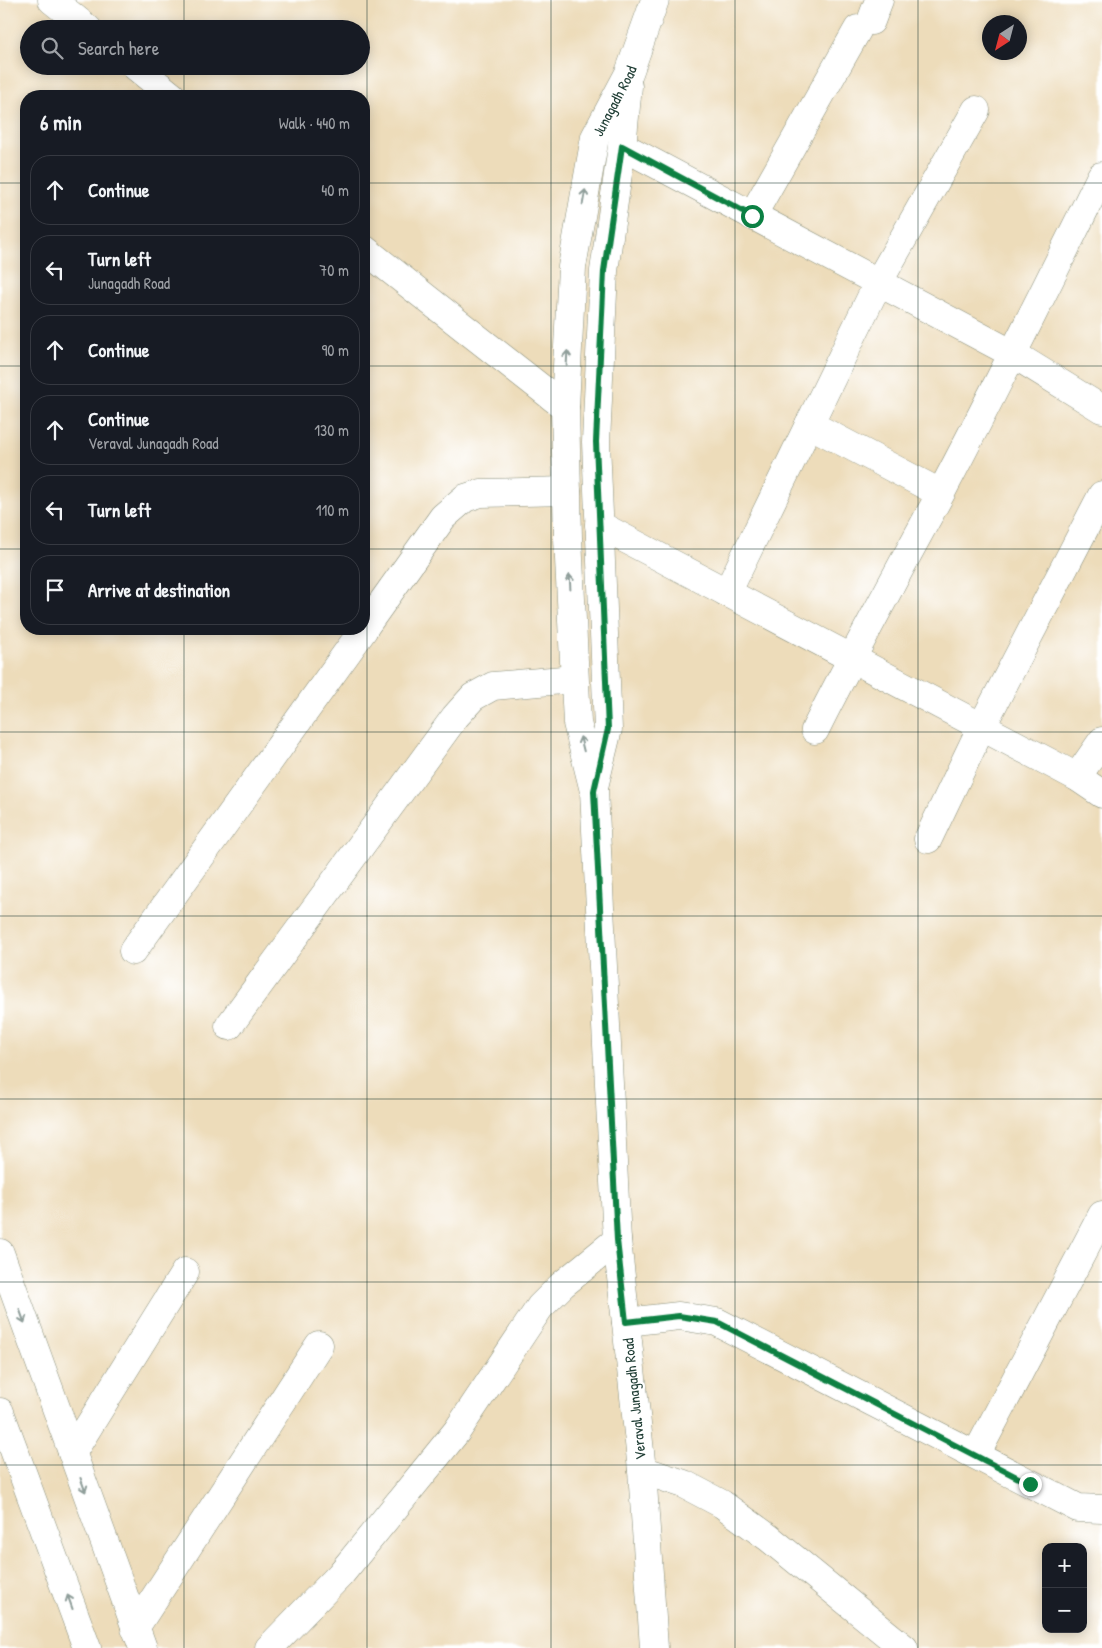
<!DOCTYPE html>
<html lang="en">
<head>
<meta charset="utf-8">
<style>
  body { margin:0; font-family:"Patrick Hand",sans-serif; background:#242831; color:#f1f3f6 }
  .controls { position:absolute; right:15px; bottom:15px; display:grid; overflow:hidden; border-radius:10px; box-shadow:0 2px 12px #0003 }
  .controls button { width:45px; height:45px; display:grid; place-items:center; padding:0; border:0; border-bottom:1px solid #363941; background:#171b24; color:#f1f3f6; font:25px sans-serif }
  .compass { position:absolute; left:982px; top:15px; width:45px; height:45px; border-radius:50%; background:#171b24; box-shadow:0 2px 12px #0003; rotate:216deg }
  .stop { position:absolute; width:15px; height:15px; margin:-11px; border:4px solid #0b8043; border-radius:50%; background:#fff }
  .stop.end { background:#0b8043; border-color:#fff; box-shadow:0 1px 5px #0008 }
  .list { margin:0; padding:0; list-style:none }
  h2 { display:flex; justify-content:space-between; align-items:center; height:65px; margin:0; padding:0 20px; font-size:21px }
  h2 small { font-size:16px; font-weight:400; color:#9ea1a6 }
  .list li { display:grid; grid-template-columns:32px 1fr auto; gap:15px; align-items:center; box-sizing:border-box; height:70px; margin:0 10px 10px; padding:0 10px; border:1px solid #363941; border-radius:20px }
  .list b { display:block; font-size:19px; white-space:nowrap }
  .list p { margin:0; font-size:16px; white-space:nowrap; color:#9ea1a6 }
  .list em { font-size:16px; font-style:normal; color:#9ea1a6 }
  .icon { flex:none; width:28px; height:28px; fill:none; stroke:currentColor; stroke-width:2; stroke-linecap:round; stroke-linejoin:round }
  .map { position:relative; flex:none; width:1102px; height:1648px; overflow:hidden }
  .search { position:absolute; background:#171b24; box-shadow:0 2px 12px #0003; left:20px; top:20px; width:350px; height:55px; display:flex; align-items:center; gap:12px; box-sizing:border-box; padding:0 18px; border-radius:28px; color:#9ea1a6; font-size:19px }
  .panel { position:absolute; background:#171b24; box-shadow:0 2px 12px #0003; left:20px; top:90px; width:350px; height:545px; border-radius:20px }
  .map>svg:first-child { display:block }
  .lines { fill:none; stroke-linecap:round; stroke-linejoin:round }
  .minor-casing { stroke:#868c77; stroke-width:29 }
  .major-casing { stroke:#868c77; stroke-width:29 }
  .highway-casing { stroke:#868c77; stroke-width:29 }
  .minor { stroke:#fff; stroke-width:28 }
  .major { stroke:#fff; stroke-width:28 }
  .highway { stroke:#fff; stroke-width:28 }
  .oneway { stroke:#8f9e9a }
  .route { stroke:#0b8043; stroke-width:6 }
  .grid { fill:none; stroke:#1f3d34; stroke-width:1; stroke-opacity:0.55 }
  .labels { text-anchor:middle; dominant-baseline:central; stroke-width:4; stroke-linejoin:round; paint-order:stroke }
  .street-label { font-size:15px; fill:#1f3d34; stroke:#fff }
</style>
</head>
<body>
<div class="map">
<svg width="1102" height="1648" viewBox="0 0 1102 1648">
  <rect width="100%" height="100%" fill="#fff"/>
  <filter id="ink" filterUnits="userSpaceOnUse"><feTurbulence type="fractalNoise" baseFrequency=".02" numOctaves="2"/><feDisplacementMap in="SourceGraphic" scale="10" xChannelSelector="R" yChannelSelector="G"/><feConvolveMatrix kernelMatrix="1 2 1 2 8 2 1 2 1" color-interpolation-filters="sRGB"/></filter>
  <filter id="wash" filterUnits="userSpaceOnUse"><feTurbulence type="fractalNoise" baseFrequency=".0096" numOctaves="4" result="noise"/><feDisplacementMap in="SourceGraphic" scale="20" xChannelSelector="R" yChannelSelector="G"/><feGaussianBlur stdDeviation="1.12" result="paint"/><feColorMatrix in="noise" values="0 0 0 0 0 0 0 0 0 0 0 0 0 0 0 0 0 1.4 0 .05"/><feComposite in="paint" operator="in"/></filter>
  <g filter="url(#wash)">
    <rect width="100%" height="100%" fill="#eddcba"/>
  </g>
  <g filter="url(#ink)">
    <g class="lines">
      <g class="minor-casing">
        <g id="minor">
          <path d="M871,21L879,0"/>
          <path d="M622,146L1013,354L1102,409"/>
          <path d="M752,216L858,29"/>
          <path d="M809,424L940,493"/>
          <path d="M599,525L1077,777L1102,794"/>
          <path d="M727,593L878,283L976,110"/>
          <path d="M364,628L443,517L465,498L481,493L567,491"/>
          <path d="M815,730C855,650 898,572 941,493C996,388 1049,282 1101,176"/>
          <path d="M1077,777L1102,741"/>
          <path d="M928,839L982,726L1102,495"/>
          <path d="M133,951L364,629"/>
          <path d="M229,1026L455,717L473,697L493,686L574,679"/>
          <path d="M626,1322L679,1316L717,1322L1078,1508L1102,1509"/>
          <path d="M72,1453L185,1272"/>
          <path d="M976,1455L1102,1215"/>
          <path d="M642,1470L684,1484L722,1504L769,1538L904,1648"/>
          <path d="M135,1628L319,1345"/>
          <path d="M269,1648L340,1575L457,1431L540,1307L562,1285L617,1240"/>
        </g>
      </g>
      <g class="major-casing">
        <g id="major">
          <path d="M594,787L608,729L596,442L604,271L622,146L628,86"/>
          <path id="s1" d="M654,1648L642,1470L617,1240L594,791L577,723L568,538L565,407L572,267L595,137L629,73L655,0"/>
        </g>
      </g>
      <g class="highway-casing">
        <g id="highway">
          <path d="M52,0L88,29"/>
          <path d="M135,66L172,96"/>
          <path d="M364,249L565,407"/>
          <path d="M0,1253L143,1648"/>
          <path d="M0,1412L87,1648"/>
        </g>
      </g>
      <use href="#minor" class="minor"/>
      <use href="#major" class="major"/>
      <use href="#highway" class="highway"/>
    </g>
    <defs><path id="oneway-shaft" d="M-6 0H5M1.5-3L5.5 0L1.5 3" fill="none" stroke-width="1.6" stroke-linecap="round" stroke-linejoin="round" transform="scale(1.25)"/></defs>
    <g class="oneway">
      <use href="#oneway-shaft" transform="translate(584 197) rotate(-80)"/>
      <use href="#oneway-shaft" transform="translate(567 358) rotate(-87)"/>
      <use href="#oneway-shaft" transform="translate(570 582) rotate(-93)"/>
      <use href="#oneway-shaft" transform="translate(582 744) rotate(-104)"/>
      <use href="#oneway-shaft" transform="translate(22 1316) rotate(70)"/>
      <use href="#oneway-shaft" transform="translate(83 1485) rotate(70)"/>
      <use href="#oneway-shaft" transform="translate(70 1602) rotate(-110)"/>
    </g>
  </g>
  <g class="lines" filter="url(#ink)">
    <path class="route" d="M752,216L622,146L604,271L596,442L608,729L594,791L617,1240L626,1322L679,1316L717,1322L1030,1484"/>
  </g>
  <path class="grid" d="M184,0V29M367,0V1648M551,0V1648M735,0V1648M918,0V1648M184,66V96M0,183H26M364,183H1102M0,366H26M364,366H1102M0,549H26M364,549H1102M184,629V1648M0,732H1102M0,916H1102M0,1099H1102M0,1282H1102M0,1465H1102"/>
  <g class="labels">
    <g class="street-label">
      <text stroke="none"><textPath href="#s1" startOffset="1559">Junagadh Road</textPath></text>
      <text transform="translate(634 1399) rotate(-96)">Veraval Junagadh Road</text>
    </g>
  </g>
</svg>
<div class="controls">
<button>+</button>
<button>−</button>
</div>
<svg class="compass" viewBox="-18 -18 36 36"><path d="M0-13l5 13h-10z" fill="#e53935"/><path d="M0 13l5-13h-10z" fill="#9ea1a6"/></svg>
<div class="stop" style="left:752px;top:216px"></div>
<div class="stop end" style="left:1030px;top:1484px"></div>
<div class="search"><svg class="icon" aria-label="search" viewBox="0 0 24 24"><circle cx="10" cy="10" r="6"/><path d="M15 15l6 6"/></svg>Search here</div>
<section class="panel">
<h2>6 min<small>Walk · 440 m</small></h2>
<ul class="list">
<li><svg class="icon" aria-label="ahead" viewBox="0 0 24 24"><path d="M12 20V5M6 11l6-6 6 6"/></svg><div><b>Continue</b></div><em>40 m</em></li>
<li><svg class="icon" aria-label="left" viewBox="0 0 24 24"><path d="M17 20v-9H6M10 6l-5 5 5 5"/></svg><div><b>Turn left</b><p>Junagadh Road</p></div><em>70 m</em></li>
<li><svg class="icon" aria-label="ahead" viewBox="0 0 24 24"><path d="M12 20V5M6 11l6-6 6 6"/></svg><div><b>Continue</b></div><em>90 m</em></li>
<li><svg class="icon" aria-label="ahead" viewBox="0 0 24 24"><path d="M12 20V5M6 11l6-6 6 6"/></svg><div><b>Continue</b><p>Veraval Junagadh Road</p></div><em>130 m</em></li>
<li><svg class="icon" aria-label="left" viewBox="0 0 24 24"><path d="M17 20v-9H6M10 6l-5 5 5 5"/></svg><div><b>Turn left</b></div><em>110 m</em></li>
<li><svg class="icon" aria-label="arrive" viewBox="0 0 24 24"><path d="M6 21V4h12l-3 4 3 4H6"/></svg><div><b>Arrive at destination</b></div></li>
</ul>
</section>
</div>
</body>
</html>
